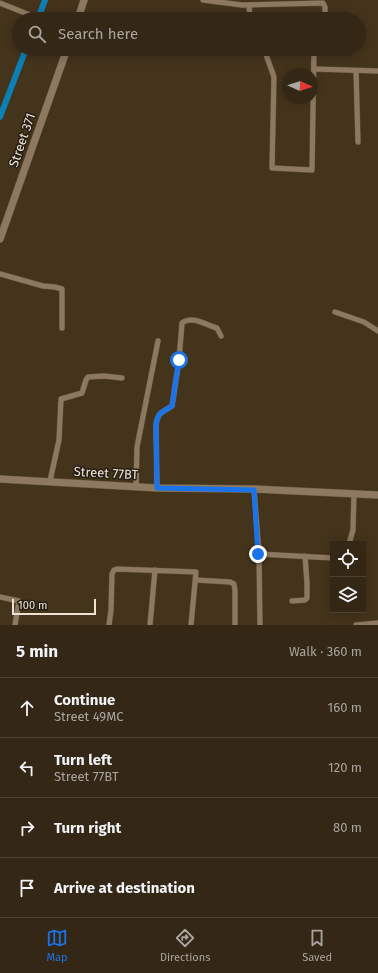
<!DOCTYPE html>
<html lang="en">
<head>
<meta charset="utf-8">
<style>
  body { margin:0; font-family:"Fira Sans",sans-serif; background:#3f3322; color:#f1f3f6 }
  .controls { position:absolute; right:12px; bottom:12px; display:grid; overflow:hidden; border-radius:0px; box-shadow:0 2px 10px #0003 }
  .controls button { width:36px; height:36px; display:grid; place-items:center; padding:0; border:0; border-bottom:1px solid #4e4434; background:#342715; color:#f1f3f6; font:20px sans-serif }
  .compass { position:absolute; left:282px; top:68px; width:36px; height:36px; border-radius:50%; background:#342715; box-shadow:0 2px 10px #0003; rotate:93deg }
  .scale { position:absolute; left:12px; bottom:10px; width:84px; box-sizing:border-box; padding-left:4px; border:2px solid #ede2d4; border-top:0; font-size:11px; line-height:14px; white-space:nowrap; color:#ede2d4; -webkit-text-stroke:3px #251e13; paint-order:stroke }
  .stop { position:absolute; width:12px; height:12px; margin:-9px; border:3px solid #1a73e8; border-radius:50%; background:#fff }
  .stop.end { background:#1a73e8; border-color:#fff; box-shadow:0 1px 4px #0008 }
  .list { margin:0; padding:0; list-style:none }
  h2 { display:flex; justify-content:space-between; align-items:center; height:52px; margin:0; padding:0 16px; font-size:17px }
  h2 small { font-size:13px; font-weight:400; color:#a9a5a0 }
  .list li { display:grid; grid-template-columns:26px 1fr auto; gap:12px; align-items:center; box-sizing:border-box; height:60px; padding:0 16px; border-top:1px solid #4e4434 }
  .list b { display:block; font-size:15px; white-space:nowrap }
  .list p { margin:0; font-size:13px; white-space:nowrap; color:#a9a5a0 }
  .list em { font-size:13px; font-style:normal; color:#a9a5a0 }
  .icon { flex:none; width:22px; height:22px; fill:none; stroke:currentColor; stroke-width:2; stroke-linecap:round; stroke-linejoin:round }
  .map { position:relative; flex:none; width:378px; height:625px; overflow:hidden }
  .search { position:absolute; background:#342715; box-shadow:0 2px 10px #0003; left:12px; right:12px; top:12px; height:44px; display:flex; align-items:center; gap:10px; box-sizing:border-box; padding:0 14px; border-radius:22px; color:#a9a5a0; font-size:15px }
  .sheet { height:292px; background:#342715 }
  nav { display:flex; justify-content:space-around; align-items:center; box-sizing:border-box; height:56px; border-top:1px solid #4e4434; background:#342715; font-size:11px; color:#a9a5a0 }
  nav a { display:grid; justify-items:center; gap:2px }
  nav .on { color:#1a73e8 }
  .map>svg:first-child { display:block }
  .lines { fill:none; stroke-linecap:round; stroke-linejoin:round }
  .canal { stroke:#0c7fb4; stroke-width:6 }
  .minor-casing { stroke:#61533e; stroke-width:6 }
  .tertiary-casing { stroke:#61533e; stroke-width:8 }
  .secondary-casing { stroke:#61533e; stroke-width:8 }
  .minor { stroke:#8d795f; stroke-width:5 }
  .tertiary { stroke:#8d795f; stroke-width:7 }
  .secondary { stroke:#8d795f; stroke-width:7 }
  .route { stroke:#1a73e8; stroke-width:5 }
  .labels { text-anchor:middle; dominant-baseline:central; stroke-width:3; stroke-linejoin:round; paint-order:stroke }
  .street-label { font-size:13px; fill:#ede2d4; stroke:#251e13 }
</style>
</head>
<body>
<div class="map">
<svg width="378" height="625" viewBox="0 0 378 625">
  <rect width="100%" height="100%" fill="#45341c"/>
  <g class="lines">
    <g class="canal">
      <path d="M38,19L45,0"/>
      <path d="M0,117L26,49"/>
    </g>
    <g class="minor-casing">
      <g id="minor">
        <path d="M203,0L242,5L323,3L325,7V19"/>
        <path d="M0,3L40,19"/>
        <path d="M249,5L250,19"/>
        <path d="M264,49L274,77L272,168L312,170L314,49"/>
        <path d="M314,69L378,71"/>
        <path d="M356,71L358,142"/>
        <path d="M0,274L43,286L55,287L62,289V328"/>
        <path d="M335,312L364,322L378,331"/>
        <path d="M50,481L59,440L61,399L82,393L86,380L88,377L104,376L122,378"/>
        <path d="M136,487L137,447L158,341"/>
        <path d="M157,488L156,425C158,412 161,413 172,406L173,400L179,360L182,323C192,315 206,325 217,328L221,336"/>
        <path d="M254,489L259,554L260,625"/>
        <path d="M349,544L353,530L354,493"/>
        <path d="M259,554L333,558"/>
        <path d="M196,580L230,582L234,584L235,590V625"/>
        <path d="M0,597L19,601L15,625"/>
        <path d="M292,601L305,600L307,598V583L305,556"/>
        <path d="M109,625L111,610L112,574L114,570L117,569L196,572L191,625"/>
        <path d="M150,625L155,570"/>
        <path d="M356,625L378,623"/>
      </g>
    </g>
    <g class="tertiary-casing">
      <path id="tertiary" d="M0,479L157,488L254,489L378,495"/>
    </g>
    <g class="secondary-casing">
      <g id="secondary">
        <path d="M78,19L84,0"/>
        <path d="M0,239L67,49"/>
      </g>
    </g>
    <use href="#minor" class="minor"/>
    <use href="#tertiary" class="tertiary"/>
    <use href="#secondary" class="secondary"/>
  </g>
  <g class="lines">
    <path class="route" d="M179,360L172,406C161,413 158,412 156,425L157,488L254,490L258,554"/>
  </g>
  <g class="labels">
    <g class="street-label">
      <text transform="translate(22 140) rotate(-71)">Street 371</text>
      <text transform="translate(106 473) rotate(3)">Street 77BT</text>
    </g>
  </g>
</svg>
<div class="controls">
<button><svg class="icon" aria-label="locate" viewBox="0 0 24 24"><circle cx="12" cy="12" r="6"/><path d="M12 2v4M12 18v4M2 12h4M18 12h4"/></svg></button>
<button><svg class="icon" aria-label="layers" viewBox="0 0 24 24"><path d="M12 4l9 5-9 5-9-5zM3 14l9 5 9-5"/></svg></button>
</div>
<svg class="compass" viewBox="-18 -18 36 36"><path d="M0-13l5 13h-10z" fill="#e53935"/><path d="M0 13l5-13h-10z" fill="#a9a5a0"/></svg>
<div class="scale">100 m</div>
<div class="stop" style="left:179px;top:360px"></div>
<div class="stop end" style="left:258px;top:554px"></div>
<div class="search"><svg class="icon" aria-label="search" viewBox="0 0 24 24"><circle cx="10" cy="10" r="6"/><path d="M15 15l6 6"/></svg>Search here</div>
</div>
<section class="sheet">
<h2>5 min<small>Walk · 360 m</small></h2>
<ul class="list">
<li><svg class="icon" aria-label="ahead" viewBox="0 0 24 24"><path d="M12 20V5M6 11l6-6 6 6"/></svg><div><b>Continue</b><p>Street 49MC</p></div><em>160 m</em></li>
<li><svg class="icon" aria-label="left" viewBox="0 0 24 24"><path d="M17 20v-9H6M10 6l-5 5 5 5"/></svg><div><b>Turn left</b><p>Street 77BT</p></div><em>120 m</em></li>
<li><svg class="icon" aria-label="right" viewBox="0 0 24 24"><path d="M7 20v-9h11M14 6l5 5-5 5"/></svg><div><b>Turn right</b></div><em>80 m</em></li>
<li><svg class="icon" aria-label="arrive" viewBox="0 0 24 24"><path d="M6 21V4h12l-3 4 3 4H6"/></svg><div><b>Arrive at destination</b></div></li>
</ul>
</section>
<nav>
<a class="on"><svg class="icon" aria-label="map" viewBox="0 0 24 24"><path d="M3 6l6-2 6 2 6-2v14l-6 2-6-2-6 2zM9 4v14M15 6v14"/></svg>Map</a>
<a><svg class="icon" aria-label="directions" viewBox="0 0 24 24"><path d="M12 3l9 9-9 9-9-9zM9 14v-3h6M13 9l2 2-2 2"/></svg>Directions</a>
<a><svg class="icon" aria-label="saved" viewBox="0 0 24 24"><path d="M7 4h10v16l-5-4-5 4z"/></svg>Saved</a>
</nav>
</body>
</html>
